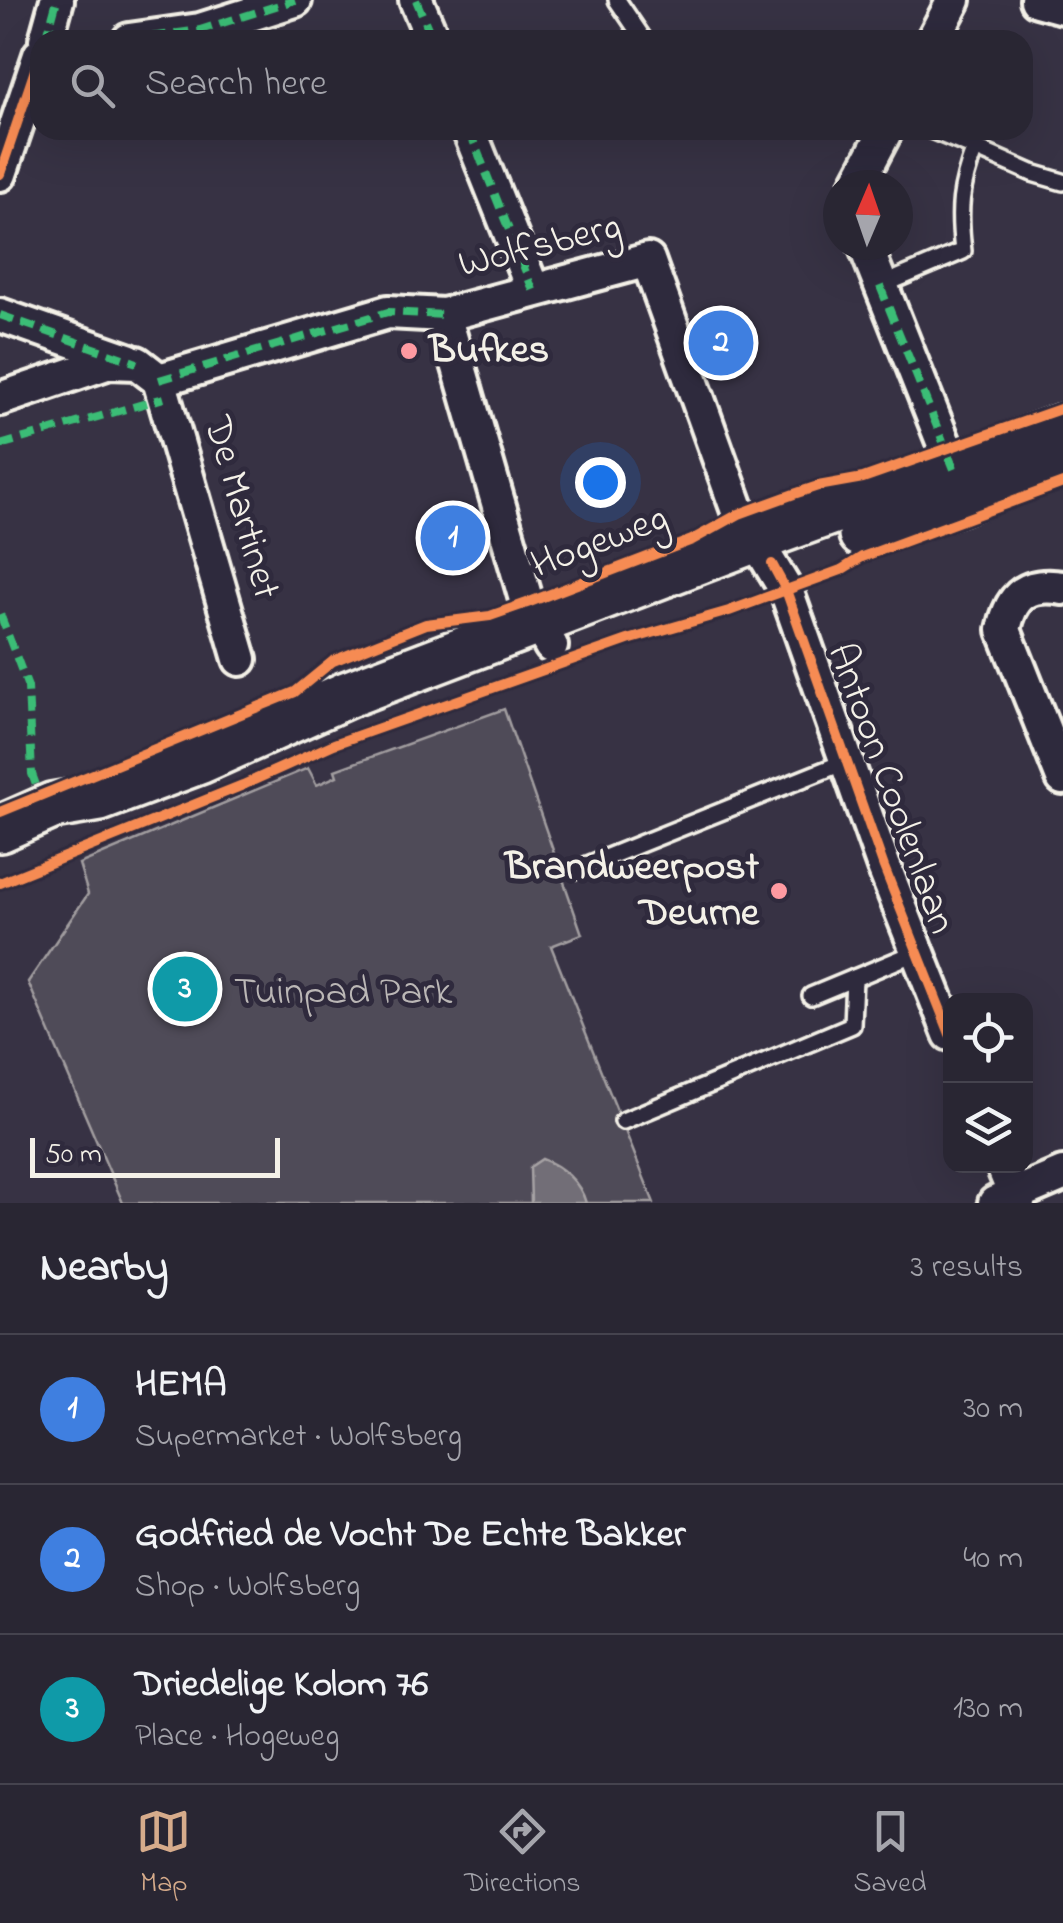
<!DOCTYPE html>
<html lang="en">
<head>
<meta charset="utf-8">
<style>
  body { margin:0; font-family:"Indie Flower",sans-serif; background:#312e3b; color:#f1f3f6 }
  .controls { position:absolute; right:30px; bottom:30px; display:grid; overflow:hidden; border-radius:20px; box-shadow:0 10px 40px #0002 }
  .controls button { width:90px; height:90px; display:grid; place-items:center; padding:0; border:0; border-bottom:2px solid #45434e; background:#292633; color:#f1f3f6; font:50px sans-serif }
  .compass { position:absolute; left:823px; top:170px; width:90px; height:90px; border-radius:50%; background:#292633; box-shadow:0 10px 40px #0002; rotate:2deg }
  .scale { position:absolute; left:30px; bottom:25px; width:250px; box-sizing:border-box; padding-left:10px; border:5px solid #f4f1e8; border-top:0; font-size:28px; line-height:35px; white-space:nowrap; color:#f4f1e8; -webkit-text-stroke:8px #2f2a3d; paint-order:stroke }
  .you { position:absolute; left:600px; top:482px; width:35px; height:35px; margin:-25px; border:8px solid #fff; border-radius:50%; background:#1a73e8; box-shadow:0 0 0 15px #1a73e833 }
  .badge { display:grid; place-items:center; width:65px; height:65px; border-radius:50%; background:#d6ab8b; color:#fff; font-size:32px; font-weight:700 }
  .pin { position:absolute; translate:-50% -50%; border:5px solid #fff; box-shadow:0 2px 10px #0006 }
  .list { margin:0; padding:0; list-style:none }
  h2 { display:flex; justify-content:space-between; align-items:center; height:130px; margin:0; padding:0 40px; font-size:42px }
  h2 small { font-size:32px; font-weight:400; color:#a5a5ac }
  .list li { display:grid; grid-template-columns:65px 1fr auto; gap:30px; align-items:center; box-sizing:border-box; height:150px; padding:0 40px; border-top:2px solid #45434e }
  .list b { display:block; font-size:38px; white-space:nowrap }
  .list p { margin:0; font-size:32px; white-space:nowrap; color:#a5a5ac }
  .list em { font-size:32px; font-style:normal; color:#a5a5ac }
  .icon { flex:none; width:55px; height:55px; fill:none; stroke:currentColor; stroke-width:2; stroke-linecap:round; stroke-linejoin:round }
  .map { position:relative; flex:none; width:1063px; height:1203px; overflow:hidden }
  .search { position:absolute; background:#292633; box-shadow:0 10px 40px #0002; left:30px; right:30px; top:30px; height:110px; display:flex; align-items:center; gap:25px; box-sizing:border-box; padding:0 35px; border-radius:30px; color:#a5a5ac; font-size:38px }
  .sheet { height:580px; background:#292633 }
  nav { display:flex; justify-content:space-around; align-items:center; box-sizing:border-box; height:140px; border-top:2px solid #45434e; background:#292633; font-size:28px; color:#a5a5ac }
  nav a { display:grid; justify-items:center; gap:5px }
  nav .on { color:#d6ab8b }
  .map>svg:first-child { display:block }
  .park { fill:#504b59; stroke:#a29ea0; stroke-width:2.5 }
  .water { fill:#726e77; stroke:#a6a2a4; stroke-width:2.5 }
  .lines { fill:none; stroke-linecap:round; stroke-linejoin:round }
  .lane-casing { stroke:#f4f1e8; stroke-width:22 }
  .street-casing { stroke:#f4f1e8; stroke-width:40 }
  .secondary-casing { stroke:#f4f1e8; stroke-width:52 }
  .lane { stroke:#2f2a3d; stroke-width:15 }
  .street { stroke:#2f2a3d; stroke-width:32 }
  .secondary { stroke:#2f2a3d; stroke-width:45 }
  .quiet { stroke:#3abd76; stroke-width:8; stroke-dasharray:15 8; stroke-linecap:butt }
  .cycleway-casing { stroke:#2f2a3d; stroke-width:16 }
  .cycleway { stroke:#f68b52; stroke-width:10 }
  .poi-dot { fill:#ff9aa2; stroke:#2f2a3d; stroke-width:4 }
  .labels { text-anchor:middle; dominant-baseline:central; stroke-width:10; stroke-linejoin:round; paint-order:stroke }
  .street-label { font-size:40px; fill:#f4f1e8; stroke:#2f2a3d }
  .poi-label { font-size:40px; font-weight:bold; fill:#f4f1e8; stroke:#2f2a3d; text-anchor:start }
  .park-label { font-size:40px; fill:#bbb7b6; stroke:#2f2a3d }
</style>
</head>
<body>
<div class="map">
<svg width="1063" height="1203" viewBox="0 0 1063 1203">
  <rect width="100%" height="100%" fill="#373244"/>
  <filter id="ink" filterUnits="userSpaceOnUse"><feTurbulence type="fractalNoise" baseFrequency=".01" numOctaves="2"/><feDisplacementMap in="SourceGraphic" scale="20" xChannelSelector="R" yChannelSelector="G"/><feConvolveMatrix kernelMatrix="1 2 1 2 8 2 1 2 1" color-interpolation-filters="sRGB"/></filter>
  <g filter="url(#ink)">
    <path class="park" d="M504,709L582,934L551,946L654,1203H123L28,982L88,894L79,864L308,768L317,785L337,776L335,770Z"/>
    <path class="water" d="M542,1159C562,1166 580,1182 586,1203H531L530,1167Z"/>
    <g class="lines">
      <g class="lane-casing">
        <g id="lane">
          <path d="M617,0L644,40"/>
          <path d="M975,148L1032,173L1063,182"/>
          <path d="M880,286L963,251C958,209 960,188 975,148L931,130"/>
          <path d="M575,870L847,761"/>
          <path d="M811,996L917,952"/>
          <path d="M623,1121L852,1025L854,978"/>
        </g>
      </g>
      <g class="street-casing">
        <g id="street">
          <path d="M416,0L433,40"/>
          <path d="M1037,0L1063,7"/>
          <path d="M46,40L57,0"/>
          <path d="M129,40L200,30L295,0"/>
          <path d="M933,40L954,0"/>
          <path d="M469,130L533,290"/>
          <path d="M0,174L40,55"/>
          <path d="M857,185L886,130"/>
          <path d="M865,245L954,469"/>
          <path d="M0,315L128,360"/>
          <path d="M159,380L388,312L444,315"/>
          <path d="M159,380L240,659"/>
          <path d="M0,399L109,362L137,363L159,380"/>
          <path d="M1063,588C1027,582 1011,595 1004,630L1063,778"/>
          <path d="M551,646L527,603L444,315L648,260L738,511L786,590L884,867L950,1034"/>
          <path d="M1003,1166L1018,1203"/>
          <path d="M995,1203L1063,1174"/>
        </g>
      </g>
      <g class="secondary-casing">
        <g id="secondary">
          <path d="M862,534L959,502L1063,461"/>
          <path d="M0,829L52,806L100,798L199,761L346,695L756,539L1063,427"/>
        </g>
      </g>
      <use href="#lane" class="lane"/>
      <use href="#street" class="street"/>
      <use href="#secondary" class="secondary"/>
      <g class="quiet">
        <path d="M416,0L433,40"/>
        <path d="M51,28L70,40"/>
        <path d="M46,40L57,0"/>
        <path d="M129,40L200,30L295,0"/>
        <path d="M469,130L533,290"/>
        <path d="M880,286L954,469"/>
        <path d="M0,315L137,363"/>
        <path d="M159,380L388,312L444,315"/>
        <path d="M0,445L164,398"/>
        <path d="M0,614L28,687L32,774L40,796"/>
      </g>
      <g class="cycleway-casing">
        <g id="cycleway">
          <path d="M0,174L40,55"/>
          <path d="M772,564L786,590L884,867L950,1034"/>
          <path d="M0,812L295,692L333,661L426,624L490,616L527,603L692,540L739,514L794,494L818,486L863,478L1063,408"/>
          <path d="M0,883L243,785L334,744L628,640L729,611L841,570L862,557L1063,483"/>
        </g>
      </g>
      <use href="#cycleway" class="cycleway"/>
    </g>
  </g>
  <g class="poi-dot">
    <circle cx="409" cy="351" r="10"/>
    <circle cx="779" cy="891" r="10"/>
  </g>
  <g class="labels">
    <g class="street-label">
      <text transform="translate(540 247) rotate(-14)">Wolfsberg</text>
      <text transform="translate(240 508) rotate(74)">De Martinet</text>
      <text transform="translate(600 543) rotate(-21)">Hogeweg</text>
      <text transform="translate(890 789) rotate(70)">Antoon Coolenlaan</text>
    </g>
    <g class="poi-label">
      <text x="429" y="351">Bufkes</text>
      <text x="759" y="868" text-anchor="end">Brandweerpost<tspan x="759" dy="46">Deurne</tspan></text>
    </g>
    <g class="park-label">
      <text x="343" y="993">Tuinpad Park</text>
    </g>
  </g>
</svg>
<div class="controls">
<button><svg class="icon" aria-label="locate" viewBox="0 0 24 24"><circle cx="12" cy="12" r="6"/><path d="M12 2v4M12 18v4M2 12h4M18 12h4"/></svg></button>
<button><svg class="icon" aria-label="layers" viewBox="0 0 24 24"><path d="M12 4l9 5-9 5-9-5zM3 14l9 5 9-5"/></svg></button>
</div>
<svg class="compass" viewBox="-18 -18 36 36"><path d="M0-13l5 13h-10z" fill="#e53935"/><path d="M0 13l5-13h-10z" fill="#a5a5ac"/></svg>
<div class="scale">50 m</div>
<div class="you"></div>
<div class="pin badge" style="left:453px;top:538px;background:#3f7fe0">1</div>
<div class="pin badge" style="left:721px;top:343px;background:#3f7fe0">2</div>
<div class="pin badge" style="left:185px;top:989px;background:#0f9aa8">3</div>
<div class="search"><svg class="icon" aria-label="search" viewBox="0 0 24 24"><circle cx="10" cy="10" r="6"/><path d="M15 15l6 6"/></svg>Search here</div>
</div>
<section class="sheet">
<h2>Nearby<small>3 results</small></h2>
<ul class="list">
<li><span class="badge" style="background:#3f7fe0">1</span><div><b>HEMA</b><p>Supermarket · Wolfsberg</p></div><em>30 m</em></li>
<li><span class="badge" style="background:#3f7fe0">2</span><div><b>Godfried de Vocht De Echte Bakker</b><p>Shop · Wolfsberg</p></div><em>40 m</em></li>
<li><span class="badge" style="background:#0f9aa8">3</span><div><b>Driedelige Kolom 76</b><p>Place · Hogeweg</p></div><em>130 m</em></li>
</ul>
</section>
<nav>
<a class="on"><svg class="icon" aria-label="map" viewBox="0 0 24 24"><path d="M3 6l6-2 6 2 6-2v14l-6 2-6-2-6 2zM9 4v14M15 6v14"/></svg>Map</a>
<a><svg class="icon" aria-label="directions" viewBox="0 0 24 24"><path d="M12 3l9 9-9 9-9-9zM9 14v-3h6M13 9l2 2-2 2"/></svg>Directions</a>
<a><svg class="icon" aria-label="saved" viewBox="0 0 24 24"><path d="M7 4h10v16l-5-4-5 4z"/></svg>Saved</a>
</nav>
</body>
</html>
